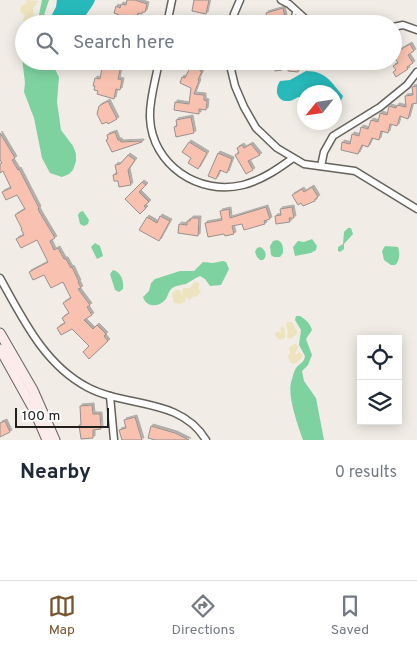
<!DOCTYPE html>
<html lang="en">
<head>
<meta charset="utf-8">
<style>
  body { margin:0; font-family:Overpass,sans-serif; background:#f2f2f3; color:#1f2937 }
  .controls { position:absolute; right:15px; bottom:15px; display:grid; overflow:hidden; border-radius:0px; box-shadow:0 2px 12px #0003 }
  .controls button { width:45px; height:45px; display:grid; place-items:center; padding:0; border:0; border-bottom:1px solid #e0e1e3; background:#fff; color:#1f2937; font:25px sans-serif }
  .compass { position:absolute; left:297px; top:85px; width:45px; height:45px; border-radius:50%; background:#fff; box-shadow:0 2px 12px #0003; rotate:240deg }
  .scale { position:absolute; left:15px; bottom:12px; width:94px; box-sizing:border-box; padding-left:5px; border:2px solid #22201e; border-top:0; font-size:14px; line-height:18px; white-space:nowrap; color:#22201e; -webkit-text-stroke:4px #fff; paint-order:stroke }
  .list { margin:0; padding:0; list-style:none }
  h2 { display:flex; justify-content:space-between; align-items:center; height:65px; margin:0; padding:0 20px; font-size:21px }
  h2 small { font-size:16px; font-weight:400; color:#747a83 }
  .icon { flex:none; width:28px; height:28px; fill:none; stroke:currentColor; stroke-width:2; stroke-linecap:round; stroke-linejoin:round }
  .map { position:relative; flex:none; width:417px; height:440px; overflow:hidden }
  .search { position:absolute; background:#fff; box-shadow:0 2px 12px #0003; left:15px; right:15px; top:15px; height:55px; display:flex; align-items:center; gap:12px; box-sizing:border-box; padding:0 18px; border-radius:28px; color:#747a83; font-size:19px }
  .sheet { height:140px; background:#fff }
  nav { display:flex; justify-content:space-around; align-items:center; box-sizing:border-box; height:70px; border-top:1px solid #e0e1e3; background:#fff; font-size:14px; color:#747a83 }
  nav a { display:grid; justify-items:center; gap:2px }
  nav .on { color:#77542d }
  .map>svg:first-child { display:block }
  .green { fill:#7ed2a0 }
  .sand { fill:#ede3be }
  .water { fill:#28babb }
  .building { fill:#f9c2b0; stroke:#98908e; filter:url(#shadow) }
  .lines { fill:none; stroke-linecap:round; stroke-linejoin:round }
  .service-casing { stroke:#66625c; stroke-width:5.5 }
  .minor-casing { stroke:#66625c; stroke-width:9 }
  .secondary-casing { stroke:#66625c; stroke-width:11 }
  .service { stroke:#fff; stroke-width:3 }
  .minor { stroke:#fff; stroke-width:6 }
  .secondary { stroke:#fbebea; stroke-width:9 }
</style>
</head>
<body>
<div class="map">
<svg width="417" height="440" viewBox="0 0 417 440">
  <defs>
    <filter id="shadow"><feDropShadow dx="2" dy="-2" stdDeviation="0" flood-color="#0004"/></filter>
  </defs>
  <rect width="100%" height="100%" fill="#f1ece5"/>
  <g class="green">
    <path d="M42,0H49L41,24H34L38,20Z"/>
    <path d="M24,39V61H55L54,67L59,77L57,102L61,130L73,146L76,154V161L73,170L69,174L62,177L50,173L42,158L34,118L24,92L25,83L21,50Z"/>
    <path d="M83,211L89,220L88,224L84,226L80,224L78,215L80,212Z"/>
    <path d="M348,228H351L353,234L344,244V249L340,252L338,251V247L343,244L344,232Z"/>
    <path d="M312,239L317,246L316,250L311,253L295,256L293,247L298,241L304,242Z"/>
    <path d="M277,240C283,242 283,247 283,253L280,257H274L271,255L270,246L273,241Z"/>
    <path d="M95,243L100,246L103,256L97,259L91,247Z"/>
    <path d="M385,246L398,247C400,253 400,261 395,265H391L384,260L382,251Z"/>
    <path d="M260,247C265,249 268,256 263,260H260L257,257L255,252L257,248Z"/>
    <path d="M223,261L226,262L229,269L221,285L210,286L205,279L200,276C195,278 191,281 186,284C182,285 178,285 174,287C168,290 169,295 165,300C158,308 146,307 143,297L149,291L151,283L155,279L180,271H194L203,262L213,263Z"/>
    <path d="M113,270C121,272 124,281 123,289L119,292L115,290L110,274Z"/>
    <path d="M296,316H300C305,319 310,323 312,330L306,339L312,355L308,365L302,371L304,381L316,398L324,440H303C298,425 286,394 292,379C293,376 294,371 296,368C300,363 304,363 305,356L299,345L301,330L295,320Z"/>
  </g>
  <g class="sand">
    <path d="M26,0L38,1L33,9L34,18L28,23L23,21L25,15L20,12L21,6L27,3Z"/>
    <path d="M194,282L199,283L198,288L201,291L196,297L193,296L190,300L185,297L186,301L181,304L174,303L172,295L175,290H180L182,295L183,288H190Z"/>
    <path d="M287,322H292L297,331V334L290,339L287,337L288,332L286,325Z"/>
    <path d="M283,326L285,330V338L280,340L276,337L275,333L277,332H281L280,328Z"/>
    <path d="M294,344H296L298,347L295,355L300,352L303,355L301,359L294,364L290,362L288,357L290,353L289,348Z"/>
  </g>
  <g class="water">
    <path d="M57,0H95C92,9 84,14 82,24H47L56,7Z"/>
    <path d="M306,71C326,71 331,82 343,96L340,103L335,108L334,92H304V100L298,97C283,108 271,95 280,81L290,80Z"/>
  </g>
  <g class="building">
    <path d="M127,0H135L147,4L145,12H142V14L138,13L134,24H121L122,21L117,19L119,15L114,13L116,6L120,8L121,4L126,5Z"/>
    <path d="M194,0H209L206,14L192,11Z"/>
    <path d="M283,8L285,17L277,19L278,24H266L264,18H267L266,13Z"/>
    <path d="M410,44L414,51L408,55L413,63L407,67L408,69L396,77L393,72L396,70L393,66L398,63L393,54Z"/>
    <path d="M103,61H122L118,79L122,80L120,90L116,89L114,99L97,94L98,91L94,90L95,86H93L95,78L100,79Z"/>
    <path d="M193,61H202L200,71H202L198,80L199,81L194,94L204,95V100L207,101L206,110L199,109V114L174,110L175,102L189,104L191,88L180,83L182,77L185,78Z"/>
    <path d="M269,61H280L282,70L275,71L274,68L271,69Z"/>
    <path d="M289,61H309L308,67L299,66L298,72L288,71Z"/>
    <path d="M417,86V103L412,104L408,119L400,116L397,126L390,124L388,133L381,131L379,140L372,138L368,147L362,145L358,154L341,150L342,142L350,144L352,134L359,136L361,127L368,129L371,120L378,122L380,113L387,115L389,106L396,108L397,105L406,107L405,96L413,95L412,87Z"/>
    <path d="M108,101L117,119L108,124L107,122L102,124L97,114L99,106Z"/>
    <path d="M191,117L194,133L176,137L174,127L177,126L176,120Z"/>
    <path d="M115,132L118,140H120L121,142L142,141V142L112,152L106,140L108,139L107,135Z"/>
    <path d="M0,133L15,158L12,160L18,170L19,169L39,208L38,209L40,213L55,238L50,241L54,250L58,248L64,259H66L71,268L72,267L79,282H78L81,288L78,289L90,305L87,307L92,315L84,320L93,329L97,325L106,334L104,336L108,341L89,359L83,352L89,346L72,329L61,335L57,328L65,323L62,318L69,313L63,303L71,298L63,282L51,288L44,275L33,280L29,272L48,262L37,240L21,248L16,239L24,235L21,229H22L15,215L25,209L17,195L6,200L2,192L11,188L3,171L0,173V164L2,163L0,160Z"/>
    <path d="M189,142L207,153L198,169L188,163L191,158L182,152Z"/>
    <path d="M251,144L260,155L248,161L253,170L246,174L235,155L239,153L237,148L242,145L244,148Z"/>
    <path d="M218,153L232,159L227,173L220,170L216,179L208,176Z"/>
    <path d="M128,155L135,160L128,170L131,185L119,187L118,181H114L113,175L117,174L115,165L120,164Z"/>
    <path d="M142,182L146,185L139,192L149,202L144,206L146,208L140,214L125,199Z"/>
    <path d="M312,187L318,197L315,199V201L303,206L301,203L298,205L292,195L302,189L304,192Z"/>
    <path d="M266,207L270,219L264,221L265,224L244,230L242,224L232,226L234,234L225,236L224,234L208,237L205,223L222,220L220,211L229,209L230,218Z"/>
    <path d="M292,207L294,218H289L290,222L276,224L275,216L281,215L280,209Z"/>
    <path d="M160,216L170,221L159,241L139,230L147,217L157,223Z"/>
    <path d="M191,218H199L198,236L178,233L179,224L187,225V221H190Z"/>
    <path d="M92,405L93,414H100L101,429L93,430V438L81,439L79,425H81L80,406Z"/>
    <path d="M135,417L142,440H122L119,430L126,428L124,420Z"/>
    <path d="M5,421L10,432L0,437V423Z"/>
    <path d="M151,426L175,433L189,440H155L148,438Z"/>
  </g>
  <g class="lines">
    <g class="service-casing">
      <path id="service" d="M291,24L295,11"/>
    </g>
    <g class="minor-casing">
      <g id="minor">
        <path d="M281,0L289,4L311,24"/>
        <path d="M167,24L172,0"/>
        <path d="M232,24L234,14L240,0"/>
        <path d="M393,27L403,25L417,30"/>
        <path d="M159,61C156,79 149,100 150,118C152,165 199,196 243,185C262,180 278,169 293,158"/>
        <path d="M229,61L235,86L244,107L256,128L277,148L304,164L355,171L417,209"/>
        <path d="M321,166L324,152L333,136L380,107L407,85L417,72"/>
        <path d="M0,278C23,319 44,364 87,387C126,408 180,397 206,440"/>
        <path d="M110,396L114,440"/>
      </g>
    </g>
    <g class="secondary-casing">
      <g id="secondary">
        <path d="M0,333L33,390L55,440"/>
        <path d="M0,349L34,410L47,440"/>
      </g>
    </g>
    <use href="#service" class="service"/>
    <use href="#minor" class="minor"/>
    <use href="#secondary" class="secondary"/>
  </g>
</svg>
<div class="controls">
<button><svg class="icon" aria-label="locate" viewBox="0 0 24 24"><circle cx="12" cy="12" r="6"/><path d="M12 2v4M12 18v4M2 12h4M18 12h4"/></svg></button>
<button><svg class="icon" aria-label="layers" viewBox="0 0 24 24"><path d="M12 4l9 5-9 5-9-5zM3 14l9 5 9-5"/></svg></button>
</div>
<svg class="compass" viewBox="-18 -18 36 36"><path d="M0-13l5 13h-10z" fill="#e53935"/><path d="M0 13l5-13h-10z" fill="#747a83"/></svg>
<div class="scale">100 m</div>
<div class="search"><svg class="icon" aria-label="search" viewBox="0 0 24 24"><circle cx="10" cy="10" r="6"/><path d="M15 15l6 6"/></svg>Search here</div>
</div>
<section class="sheet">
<h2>Nearby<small>0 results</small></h2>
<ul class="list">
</ul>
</section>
<nav>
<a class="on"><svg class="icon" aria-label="map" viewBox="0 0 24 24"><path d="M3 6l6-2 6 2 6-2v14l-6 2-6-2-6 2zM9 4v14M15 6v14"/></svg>Map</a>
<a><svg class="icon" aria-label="directions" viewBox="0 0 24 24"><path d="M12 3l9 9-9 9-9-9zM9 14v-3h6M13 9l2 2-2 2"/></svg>Directions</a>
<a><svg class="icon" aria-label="saved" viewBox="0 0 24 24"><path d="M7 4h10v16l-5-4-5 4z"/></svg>Saved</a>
</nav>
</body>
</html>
